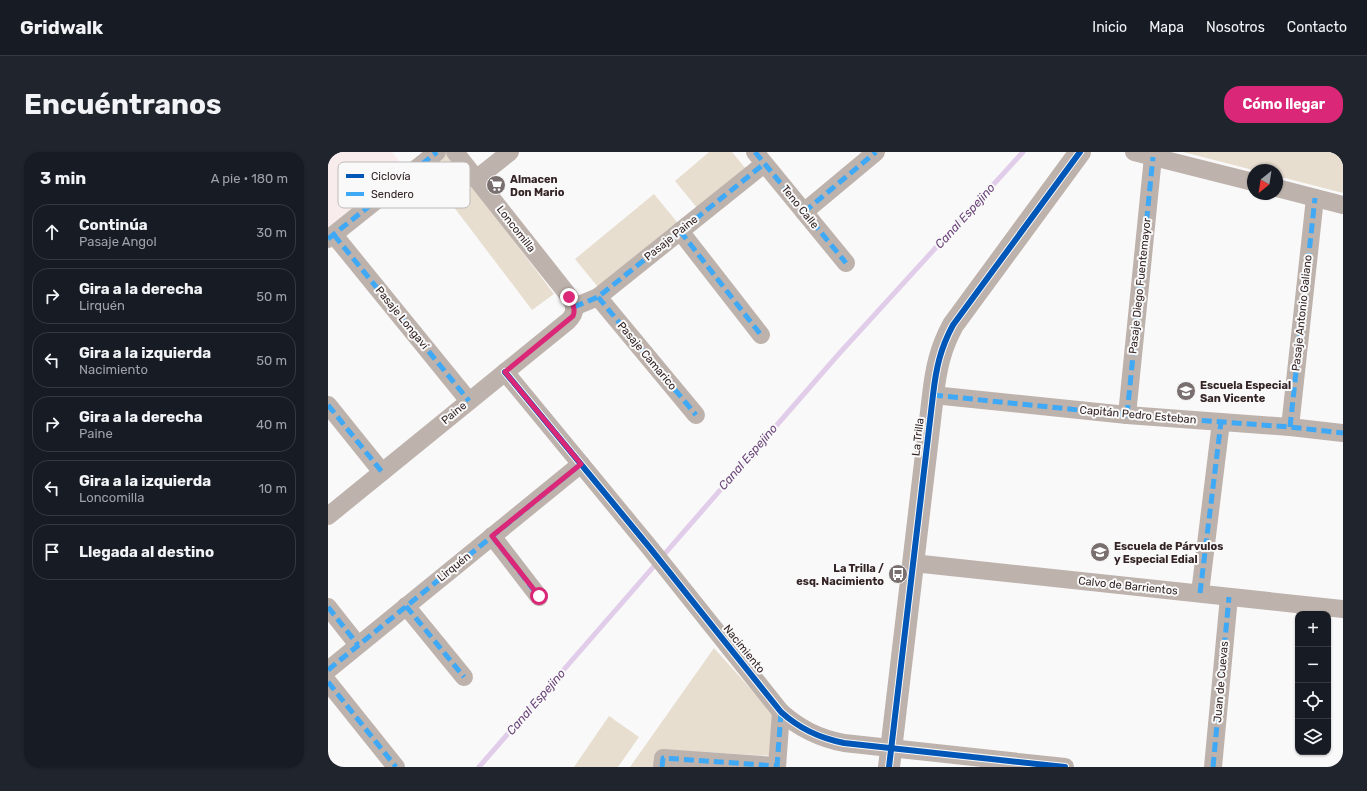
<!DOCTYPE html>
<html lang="es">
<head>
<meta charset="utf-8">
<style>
  body { margin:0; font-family:Rubik,sans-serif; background:#20242c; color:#f1f3f6 }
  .controls { position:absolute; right:12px; bottom:12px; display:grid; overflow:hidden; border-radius:8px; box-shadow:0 1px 3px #0004 }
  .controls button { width:36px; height:36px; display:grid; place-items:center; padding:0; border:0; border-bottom:1px solid #363941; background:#171b24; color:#f1f3f6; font:20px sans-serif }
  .compass { position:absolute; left:919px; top:12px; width:36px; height:36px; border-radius:50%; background:#171b24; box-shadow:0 1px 3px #0004; rotate:210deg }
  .stop { position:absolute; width:12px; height:12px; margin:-9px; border:3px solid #db2777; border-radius:50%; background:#fff }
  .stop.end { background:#db2777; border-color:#fff; box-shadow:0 1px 4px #0008 }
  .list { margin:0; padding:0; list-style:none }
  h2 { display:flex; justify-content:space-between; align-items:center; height:52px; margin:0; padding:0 16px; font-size:17px }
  h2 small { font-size:13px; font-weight:400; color:#9ea1a6 }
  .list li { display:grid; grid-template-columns:26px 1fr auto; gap:12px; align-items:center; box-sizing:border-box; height:56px; margin:0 8px 8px; padding:0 8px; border:1px solid #363941; border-radius:16px }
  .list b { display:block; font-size:15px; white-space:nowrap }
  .list p { margin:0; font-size:13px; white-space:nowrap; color:#9ea1a6 }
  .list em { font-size:13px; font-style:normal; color:#9ea1a6 }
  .icon { flex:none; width:22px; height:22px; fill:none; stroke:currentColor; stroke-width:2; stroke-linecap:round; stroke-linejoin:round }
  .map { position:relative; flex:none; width:1015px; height:615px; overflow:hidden; border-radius:16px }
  header { display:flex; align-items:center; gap:24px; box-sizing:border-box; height:56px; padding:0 20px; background:#171b24; border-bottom:1px solid #363941 }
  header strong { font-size:19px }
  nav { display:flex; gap:22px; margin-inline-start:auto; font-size:14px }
  .intro { display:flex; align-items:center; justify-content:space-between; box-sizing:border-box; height:96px; padding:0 24px }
  h1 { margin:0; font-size:28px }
  .button { padding:10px 18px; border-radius:16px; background:#db2777; color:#fff; font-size:14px; font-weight:700 }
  main { display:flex; gap:24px; padding:0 24px }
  aside { flex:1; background:#171b24; border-radius:16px; box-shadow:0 1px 3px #0004 }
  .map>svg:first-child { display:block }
  .built { fill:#f8eced }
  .green { fill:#e8ded0 }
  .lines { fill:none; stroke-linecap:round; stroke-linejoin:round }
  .stream { stroke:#e1cdea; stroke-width:5 }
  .minor { stroke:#beb2ac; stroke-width:18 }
  .tertiary { stroke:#beb2ac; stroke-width:22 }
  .quiet { stroke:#3fa9f5; stroke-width:5; stroke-dasharray:10 5; stroke-linecap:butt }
  .cycleway-casing { stroke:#f9f9f9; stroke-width:8 }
  .cycleway { stroke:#0057b8; stroke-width:6 }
  .route { stroke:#db2777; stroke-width:5 }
  .labels { text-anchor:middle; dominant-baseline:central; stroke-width:4; stroke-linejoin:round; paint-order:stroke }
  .poi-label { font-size:11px; font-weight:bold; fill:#342425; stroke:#f9f9f9; text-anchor:start }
  .street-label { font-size:11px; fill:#342425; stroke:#f9f9f9 }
  .water-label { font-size:12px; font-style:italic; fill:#6c467b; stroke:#f9f9f9 }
  .key { fill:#f9f9f9; stroke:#beb9b9; stroke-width:1 }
  .key-label { font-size:11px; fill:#342425 }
</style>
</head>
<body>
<header>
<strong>Gridwalk</strong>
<nav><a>Inicio</a><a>Mapa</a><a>Nosotros</a><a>Contacto</a></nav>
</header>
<div class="intro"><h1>Encuéntranos</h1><a class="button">Cómo llegar</a></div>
<main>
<aside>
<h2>3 min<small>A pie · 180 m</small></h2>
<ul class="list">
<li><svg class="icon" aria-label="ahead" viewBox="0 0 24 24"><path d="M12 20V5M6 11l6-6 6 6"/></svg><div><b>Continúa</b><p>Pasaje Angol</p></div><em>30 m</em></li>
<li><svg class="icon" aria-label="right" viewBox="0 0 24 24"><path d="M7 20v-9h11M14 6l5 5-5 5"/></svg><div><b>Gira a la derecha</b><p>Lirquén</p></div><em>50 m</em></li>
<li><svg class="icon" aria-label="left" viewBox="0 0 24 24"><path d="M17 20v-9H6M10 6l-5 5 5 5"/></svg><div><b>Gira a la izquierda</b><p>Nacimiento</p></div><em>50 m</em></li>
<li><svg class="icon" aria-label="right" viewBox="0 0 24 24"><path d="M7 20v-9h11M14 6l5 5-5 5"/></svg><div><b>Gira a la derecha</b><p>Paine</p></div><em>40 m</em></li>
<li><svg class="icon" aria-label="left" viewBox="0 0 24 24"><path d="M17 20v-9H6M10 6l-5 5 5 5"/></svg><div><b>Gira a la izquierda</b><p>Loncomilla</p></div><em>10 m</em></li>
<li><svg class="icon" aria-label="arrive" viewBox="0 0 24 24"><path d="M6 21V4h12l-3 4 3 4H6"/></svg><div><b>Llegada al destino</b></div></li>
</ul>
</aside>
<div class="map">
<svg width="1015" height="615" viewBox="0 0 1015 615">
  <rect width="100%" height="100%" fill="#f9f9f9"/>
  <path class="built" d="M0,0H64L76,15L0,75Z"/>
  <g class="green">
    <path d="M119,0L226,142L204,158L97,17Z"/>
    <path d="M381,0H404L418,17L370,57L347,29Z"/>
    <path d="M855,0H1015V41L949,24V18H925Z"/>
    <path d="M326,42L349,70L270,135L247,107Z"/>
    <path d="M386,496L446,563L445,604L342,598L326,615H302Z"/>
    <path d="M281,564L311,585L290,615H246Z"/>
  </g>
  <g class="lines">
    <path class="stream" d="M151,615L509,204L695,0"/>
    <g class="minor">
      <path d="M427,0L518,111"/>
      <path d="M806,0L925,30"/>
      <path d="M148,27L182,0"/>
      <path d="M949,36L1015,53"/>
      <path d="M476,60L548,0"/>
      <path d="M352,79L433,183"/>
      <path d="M6,83L141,249"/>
      <path d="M0,87L109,0"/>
      <path d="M270,145L368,263"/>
      <path d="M246,155L270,145L436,12"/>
      <path d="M177,220L322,396L453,560C472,577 491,586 516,591L737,615"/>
      <path d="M605,243L799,263L962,275L1015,281"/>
      <path d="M0,253L54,320"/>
      <path d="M799,263L825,5"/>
      <path d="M962,275L987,46"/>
      <path d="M0,364L240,169C252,157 245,150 237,139L127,0"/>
      <path d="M164,384L211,445"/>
      <path d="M585,411L1015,457"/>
      <path d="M872,441L893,270"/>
      <path d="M78,454L136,525"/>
      <path d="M0,455L30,493"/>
      <path d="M0,518L253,312"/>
      <path d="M0,530L68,615"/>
      <path d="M334,615L335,606L449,614"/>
      <path d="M449,615L453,560"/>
      <path d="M885,615L901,445"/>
    </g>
    <path class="tertiary" d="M561,615L605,243C608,217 612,197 625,173L752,0"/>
    <g class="quiet">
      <path d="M427,0L518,111"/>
      <path d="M476,60L548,0"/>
      <path d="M352,79L433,183"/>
      <path d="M6,83L141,249"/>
      <path d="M0,87L109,0"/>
      <path d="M270,145L368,263"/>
      <path d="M246,155L270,145L436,12"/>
      <path d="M605,243L799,263L962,275L1015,281"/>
      <path d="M0,253L54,320"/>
      <path d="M799,263L825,5"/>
      <path d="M962,275L987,46"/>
      <path d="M164,384L211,445"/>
      <path d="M872,441L893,270"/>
      <path d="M78,454L136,525"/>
      <path d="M0,455L30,493"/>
      <path d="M0,518L253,312"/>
      <path d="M0,530L68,615"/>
      <path d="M334,615L335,606L449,614"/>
      <path d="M449,615L453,560"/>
      <path d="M885,615L901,445"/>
    </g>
    <g class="cycleway-casing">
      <g id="cycleway">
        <path d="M177,220L322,396L453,560C472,577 491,586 516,591L737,615"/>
        <path d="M561,615L605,243C608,217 612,197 625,173L752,0"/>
      </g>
    </g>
    <use href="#cycleway" class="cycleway"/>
  </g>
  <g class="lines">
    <path class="route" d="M211,444L164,384L253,312L177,220L245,164C248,157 245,151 241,145"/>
  </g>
  <defs>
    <g id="supermarket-disc" transform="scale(1)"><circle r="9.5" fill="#796f6f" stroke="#f9f9f9"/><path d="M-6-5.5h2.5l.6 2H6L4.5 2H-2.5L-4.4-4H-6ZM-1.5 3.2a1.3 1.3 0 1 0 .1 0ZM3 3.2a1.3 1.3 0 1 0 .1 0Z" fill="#fff"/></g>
    <g id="school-disc" transform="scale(1)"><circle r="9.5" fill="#796f6f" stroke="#f9f9f9"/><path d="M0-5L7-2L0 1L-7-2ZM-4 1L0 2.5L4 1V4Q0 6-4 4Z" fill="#fff"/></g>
    <g id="bus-disc" transform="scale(1)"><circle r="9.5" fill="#796f6f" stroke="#f9f9f9"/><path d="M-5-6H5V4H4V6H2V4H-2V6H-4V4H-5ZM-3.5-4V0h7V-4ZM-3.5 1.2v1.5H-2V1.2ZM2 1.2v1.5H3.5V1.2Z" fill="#fff"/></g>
  </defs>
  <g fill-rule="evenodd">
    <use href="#supermarket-disc" x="168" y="33"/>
    <use href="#school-disc" x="858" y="239"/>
    <use href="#school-disc" x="772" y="400"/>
    <use href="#bus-disc" x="570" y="422"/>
  </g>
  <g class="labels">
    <g class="poi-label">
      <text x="182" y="27">Almacen<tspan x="182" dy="13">Don Mario</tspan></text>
      <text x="872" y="233">Escuela Especial<tspan x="872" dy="13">San Vicente</tspan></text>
      <text x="786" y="394">Escuela de Párvulos<tspan x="786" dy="13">y Especial Edial</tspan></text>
      <text x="556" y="416" text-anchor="end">La Trilla /<tspan x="556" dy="13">esq. Nacimiento</tspan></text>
    </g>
    <g class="street-label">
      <text transform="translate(472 55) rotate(51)">Teno Calle</text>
      <text transform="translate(188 77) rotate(52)">Loncomilla</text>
      <text transform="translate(343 86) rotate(-39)">Pasaje Paine</text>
      <text transform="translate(812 134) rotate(-84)">Pasaje Diego Fuentemayor</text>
      <text transform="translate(974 161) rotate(-84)">Pasaje Antonio Galiano</text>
      <text transform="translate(74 166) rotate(51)">Pasaje Longaví</text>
      <text transform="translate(319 204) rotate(50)">Pasaje Camarico</text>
      <text transform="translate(126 261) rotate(-39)">Paine</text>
      <text transform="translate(810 263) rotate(5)">Capitán Pedro Esteban</text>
      <text transform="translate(590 285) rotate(-83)">La Trilla</text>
      <text transform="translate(126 415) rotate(-39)">Lirquén</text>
      <text transform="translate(800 434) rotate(6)">Calvo de Barrientos</text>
      <text transform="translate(416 497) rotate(51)">Nacimiento</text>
      <text transform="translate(893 530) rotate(-85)">Juan de Cuevas</text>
    </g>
    <g class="water-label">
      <text transform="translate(637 64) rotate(-48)">Canal Espejino</text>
      <text transform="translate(420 305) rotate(-49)">Canal Espejino</text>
      <text transform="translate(208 550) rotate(-49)">Canal Espejino</text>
    </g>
  </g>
  <rect x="10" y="10" width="132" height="46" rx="6" class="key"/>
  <rect x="18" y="22" width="18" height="4" fill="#0057b8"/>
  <rect x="18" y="40" width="18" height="4" fill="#3fa9f5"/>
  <g class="key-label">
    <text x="43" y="28">Ciclovía</text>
    <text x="43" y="46">Sendero</text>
  </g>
</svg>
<div class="controls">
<button>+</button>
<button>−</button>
<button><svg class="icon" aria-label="locate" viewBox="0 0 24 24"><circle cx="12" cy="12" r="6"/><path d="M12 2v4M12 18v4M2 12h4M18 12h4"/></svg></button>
<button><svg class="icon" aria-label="layers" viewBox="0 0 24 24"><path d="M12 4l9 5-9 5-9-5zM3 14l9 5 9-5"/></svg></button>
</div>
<svg class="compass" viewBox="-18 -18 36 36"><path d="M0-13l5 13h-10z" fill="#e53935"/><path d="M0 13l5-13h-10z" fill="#9ea1a6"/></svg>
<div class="stop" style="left:211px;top:444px"></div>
<div class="stop end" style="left:241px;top:145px"></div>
</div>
</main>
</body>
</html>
